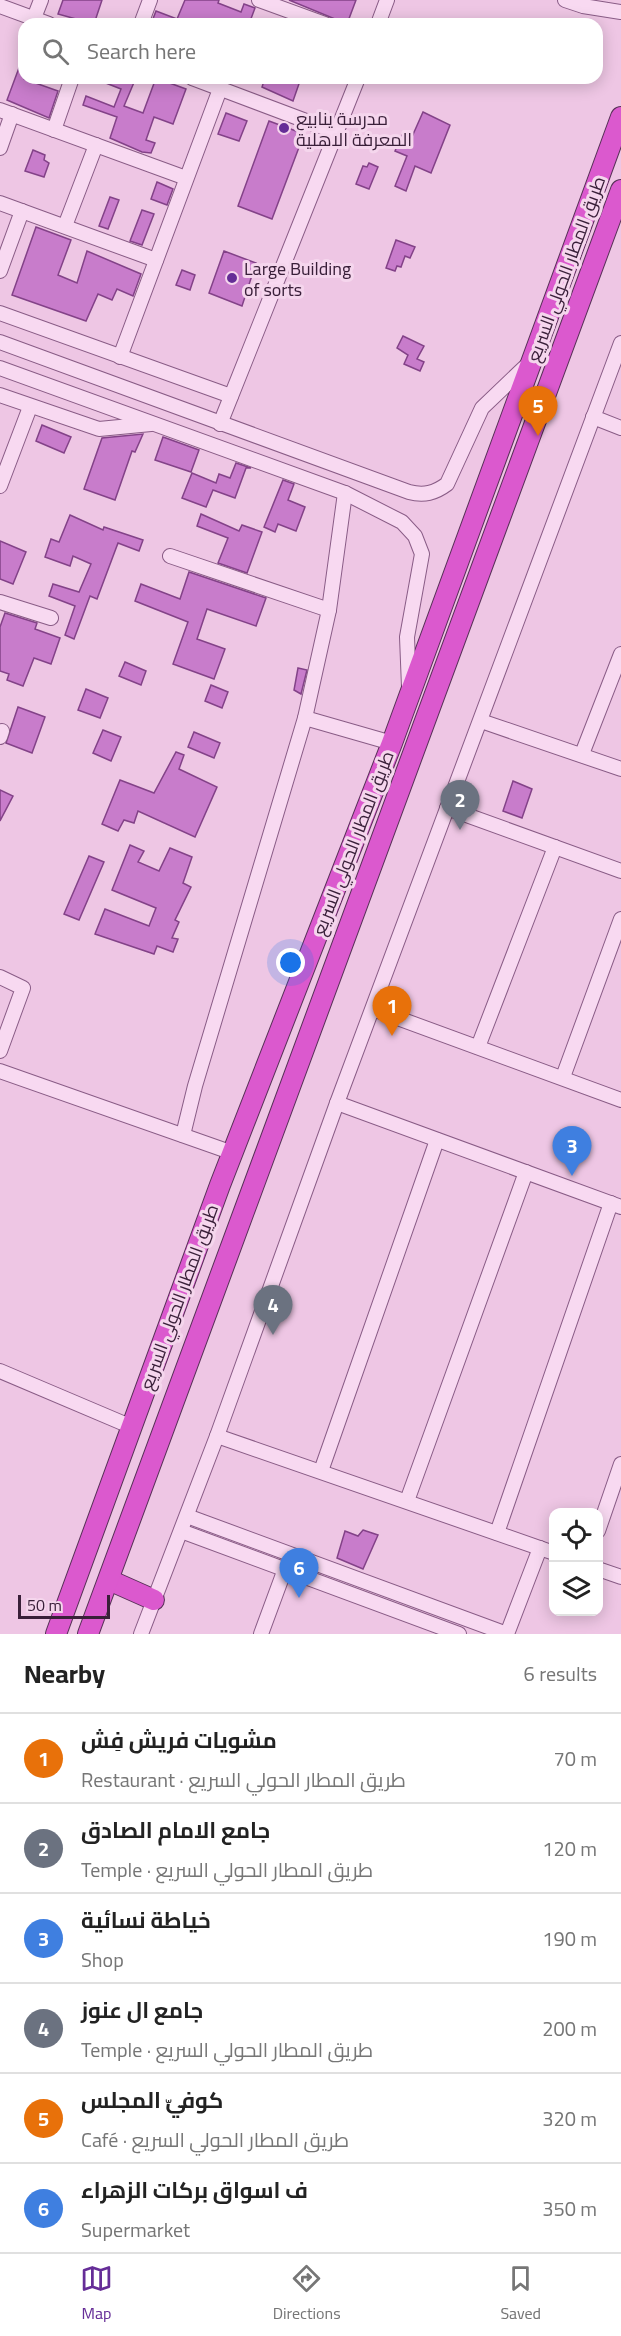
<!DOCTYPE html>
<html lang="en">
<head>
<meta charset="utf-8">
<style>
  body { margin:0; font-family:Georgia,Cairo,serif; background:#f2f2f2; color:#222 }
  .controls { position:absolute; right:18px; bottom:18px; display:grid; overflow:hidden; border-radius:12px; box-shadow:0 3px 15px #0003 }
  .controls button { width:54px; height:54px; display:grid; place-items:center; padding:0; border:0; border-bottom:2px solid #e0e0e0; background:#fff; color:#222; font:30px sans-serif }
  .scale { position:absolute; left:18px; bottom:15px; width:92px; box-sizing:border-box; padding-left:6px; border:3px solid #391f39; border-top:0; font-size:16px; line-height:21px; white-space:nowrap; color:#391f39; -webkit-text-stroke:4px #f5d6ed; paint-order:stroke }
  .you { position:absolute; left:291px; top:963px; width:21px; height:21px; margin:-15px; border:4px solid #fff; border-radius:50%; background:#1a73e8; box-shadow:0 0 0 9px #1a73e833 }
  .badge { display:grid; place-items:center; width:39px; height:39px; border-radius:50%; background:#652d97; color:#fff; font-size:20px; font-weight:700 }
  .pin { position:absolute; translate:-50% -50px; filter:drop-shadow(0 2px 3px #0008) }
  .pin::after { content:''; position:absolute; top:32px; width:21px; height:18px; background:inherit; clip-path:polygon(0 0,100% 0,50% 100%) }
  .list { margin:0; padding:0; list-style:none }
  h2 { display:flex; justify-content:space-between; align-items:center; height:78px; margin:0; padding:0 24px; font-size:26px }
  h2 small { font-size:20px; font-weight:400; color:#767676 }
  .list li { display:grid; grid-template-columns:39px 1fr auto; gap:18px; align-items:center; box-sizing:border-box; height:90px; padding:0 24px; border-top:2px solid #e0e0e0 }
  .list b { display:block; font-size:22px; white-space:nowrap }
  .list p { margin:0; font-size:20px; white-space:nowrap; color:#767676 }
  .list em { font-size:20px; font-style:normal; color:#767676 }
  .icon { flex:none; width:33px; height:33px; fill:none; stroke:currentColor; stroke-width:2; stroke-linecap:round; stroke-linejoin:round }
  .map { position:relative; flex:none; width:621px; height:1634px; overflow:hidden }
  .search { position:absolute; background:#fff; box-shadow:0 3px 15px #0003; left:18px; right:18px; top:18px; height:66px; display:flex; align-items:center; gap:15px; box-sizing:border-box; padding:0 21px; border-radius:18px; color:#767676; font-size:22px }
  .sheet { height:618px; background:#fff }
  nav { display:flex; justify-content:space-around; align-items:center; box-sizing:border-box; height:84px; border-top:2px solid #e0e0e0; background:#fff; font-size:16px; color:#767676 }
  nav a { display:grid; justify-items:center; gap:3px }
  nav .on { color:#652d97 }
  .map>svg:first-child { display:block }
  .building { fill:#c87ccb; stroke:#834288; stroke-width:1.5 }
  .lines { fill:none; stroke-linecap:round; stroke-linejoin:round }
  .minor-casing { stroke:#895c86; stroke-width:16 }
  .highway-casing { stroke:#573057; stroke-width:22 }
  .minor { stroke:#f8d9f1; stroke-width:14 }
  .highway { stroke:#db59ce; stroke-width:20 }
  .poi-dot { fill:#652d97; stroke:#f5d6ed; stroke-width:2 }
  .labels { text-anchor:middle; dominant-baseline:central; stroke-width:6; stroke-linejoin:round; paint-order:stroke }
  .poi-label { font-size:18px; fill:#391f39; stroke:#f5d6ed; text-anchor:start }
  .street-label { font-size:18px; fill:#391f39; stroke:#f5d6ed }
</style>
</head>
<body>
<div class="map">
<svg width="621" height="1634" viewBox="0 0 621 1634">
  <rect width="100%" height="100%" fill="#eec6e4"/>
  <g class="building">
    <path d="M63,0H102L94,24L58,14Z"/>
    <path d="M185,0H219L218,3L241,12L244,4L255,8L249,24H151L156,11L177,19Z"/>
    <path d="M289,0H356L347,24Z"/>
    <path d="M23,57L24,79L58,91L49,118L7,100Z"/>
    <path d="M93,78L135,80L124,106L143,113L156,78L186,89L173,124L154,117L146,140L155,143L151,153L142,152L110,138L117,117L83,105L86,96L114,107L121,89Z"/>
    <path d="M265,78H301L293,101L262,87Z"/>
    <path d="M423,112L450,125L431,173L415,166L406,191L395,186L407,156L395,151L402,135L411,139Z"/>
    <path d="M226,113L247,121L239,141L218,134Z"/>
    <path d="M269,121L304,134L272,219L238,206Z"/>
    <path d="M33,150L45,155L44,160L49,163L44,177L25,171Z"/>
    <path d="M369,163L378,167L369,189L356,184L363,166L367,167Z"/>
    <path d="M157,182L173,189L167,205L151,199Z"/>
    <path d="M110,197L119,200L108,229L99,226Z"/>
    <path d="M142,210L154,214L142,245L130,241Z"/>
    <path d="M36,227L71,240L58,275L77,283L87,251L141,274L133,296L117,289L112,300L98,294L86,321L12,295Z"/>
    <path d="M396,240L415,247L410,258L405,256L401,267L397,266L395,271L386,268Z"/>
    <path d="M224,251L256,263L242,306L209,293Z"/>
    <path d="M182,270L195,275L190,290L176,285Z"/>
    <path d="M403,336L424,346L417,359L424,362L420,371L404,364L408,355L397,348Z"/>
    <path d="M42,425L71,437L64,453L36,441Z"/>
    <path d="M143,434L135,452L132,451L115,500L84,489L102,438Z"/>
    <path d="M163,437L199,450L191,472L155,460Z"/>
    <path d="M236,463L251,468H246L235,498L213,490L206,507L182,498L192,473L216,483L219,474L230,478Z"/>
    <path d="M283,480L294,484L288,500L305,507L296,531L278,524L275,532L264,527Z"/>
    <path d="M201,514L239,531L242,525L262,532L247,573L218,563L228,538L197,526Z"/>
    <path d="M70,515L103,530L104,527L143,540L139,551L118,543L97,599L90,596L74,639L65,635L75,606L49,596L53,584L79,592L91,564L73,556L70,566L45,557L51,539L59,542Z"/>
    <path d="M0,541L26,552L13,584L0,579Z"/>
    <path d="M189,572L266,598L256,626L207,609L197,639L225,649L214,679L173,664L188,622L135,601L141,584L180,599Z"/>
    <path d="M5,613L37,623L35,629L60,638L51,664L34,658L23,686L7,680L9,674L0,671V627Z"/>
    <path d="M125,662L146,671L141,685L119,676Z"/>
    <path d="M298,668L307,670L301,694L294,690Z"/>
    <path d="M211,685L228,692L222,708L205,701Z"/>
    <path d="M86,689L108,698L100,718L78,710Z"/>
    <path d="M18,707L45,717L32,753L6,743Z"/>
    <path d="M103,730L121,737L111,761L93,753Z"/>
    <path d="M194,732L220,743L214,758L188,747Z"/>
    <path d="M176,752L184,755L179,769L217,787L195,837L138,811L134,823L124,820L118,831L102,824L120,780L154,793Z"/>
    <path d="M513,781L532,789L522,818L503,811Z"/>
    <path d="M0,790L13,796L0,821Z"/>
    <path d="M130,845L144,851L138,862L159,871L170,848L192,857L183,883L191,887L175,920L179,922L172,938L178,939L173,952L157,946L154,954L95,934L105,909L149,926L156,908L112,890Z"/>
    <path d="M89,856L104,862L79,920L64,914Z"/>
    <path d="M363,1530L378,1535L363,1569L337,1558L345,1531L358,1536Z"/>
  </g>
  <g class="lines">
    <g class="minor-casing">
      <g id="minor">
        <path d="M259,0L325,24"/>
        <path d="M565,0L583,6L621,12"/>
        <path d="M0,6L49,24"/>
        <path d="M34,18L41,0"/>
        <path d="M141,24L150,0"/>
        <path d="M378,24L387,0"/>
        <path d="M192,78L338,133"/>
        <path d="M0,110L186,178"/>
        <path d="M54,130L72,78"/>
        <path d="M0,148L12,114"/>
        <path d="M0,203L156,260"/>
        <path d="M65,226L96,145"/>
        <path d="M0,271L22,211"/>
        <path d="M0,313L231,396"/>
        <path d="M0,342L409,492C424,496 435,493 447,484L482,408L527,365"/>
        <path d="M120,357L220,89"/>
        <path d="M0,368L345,493L402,522L415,536L422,554L407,637L409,687"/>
        <path d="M0,395L99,429L151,424"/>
        <path d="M593,417L621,428"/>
        <path d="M220,424L358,78"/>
        <path d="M0,486L30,407"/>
        <path d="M170,556L329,610"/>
        <path d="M0,602L51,618"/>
        <path d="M305,718L392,743"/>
        <path d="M481,721L621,769"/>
        <path d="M0,737L2,731"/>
        <path d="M582,754L621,654"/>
        <path d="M447,808L621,871"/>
        <path d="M0,977L23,988L0,1051"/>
        <path d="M373,1009L621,1100"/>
        <path d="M478,1047L555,847"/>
        <path d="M0,1071L233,1153"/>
        <path d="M563,1077L621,919"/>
        <path d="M337,1103L621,1207"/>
        <path d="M183,1135L195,1086L305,718L329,610L345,493"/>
        <path d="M0,1371L132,1427"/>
        <path d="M217,1436L554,1553"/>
        <path d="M321,1471L437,1140"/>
        <path d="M407,1501L526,1172"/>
        <path d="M187,1516L507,1634"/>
        <path d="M181,1531L459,1634"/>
        <path d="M598,1531L621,1464"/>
        <path d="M497,1533L611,1203"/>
        <path d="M598,1569L621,1577"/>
        <path d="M141,1634L217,1436L337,1103L621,343"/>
        <path d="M261,1634L285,1569"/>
        <path d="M507,1634L540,1548"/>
      </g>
    </g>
    <g class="highway-casing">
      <g id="highway">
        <path d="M109,1580L154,1600"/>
        <path d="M56,1634L220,1185L392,743L621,117"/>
        <path d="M88,1634L621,190"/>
      </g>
    </g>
    <use href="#minor" class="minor"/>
    <use href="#highway" class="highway"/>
  </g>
  <g class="poi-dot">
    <circle cx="284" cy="128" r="6"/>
    <circle cx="232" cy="278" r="6"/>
  </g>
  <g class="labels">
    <g class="poi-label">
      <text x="296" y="118">مدرسة ينابيع<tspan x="296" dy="21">المعرفة الاهلية</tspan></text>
      <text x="244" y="268">Large Building<tspan x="244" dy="21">of sorts</tspan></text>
    </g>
    <g class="street-label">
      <text transform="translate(566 269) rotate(-70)">طريق المطار الحولي السريع</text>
      <text transform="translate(353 843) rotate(-69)">طريق المطار الحولي السريع</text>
      <text transform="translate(179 1297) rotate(-70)">طريق المطار الحولي السريع</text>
    </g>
  </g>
</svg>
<div class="controls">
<button><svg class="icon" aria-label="locate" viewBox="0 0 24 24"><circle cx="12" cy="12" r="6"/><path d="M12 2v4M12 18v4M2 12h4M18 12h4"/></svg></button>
<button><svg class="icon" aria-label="layers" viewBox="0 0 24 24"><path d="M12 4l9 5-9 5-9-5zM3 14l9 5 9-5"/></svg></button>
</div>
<div class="scale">50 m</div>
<div class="you"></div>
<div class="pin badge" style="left:392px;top:1036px;background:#e8710a">1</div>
<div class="pin badge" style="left:460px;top:830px;background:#6b7280">2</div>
<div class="pin badge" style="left:572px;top:1176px;background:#3f7fe0">3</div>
<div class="pin badge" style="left:273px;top:1335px;background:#6b7280">4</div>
<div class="pin badge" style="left:538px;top:436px;background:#e8710a">5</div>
<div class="pin badge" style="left:299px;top:1598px;background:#3f7fe0">6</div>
<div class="search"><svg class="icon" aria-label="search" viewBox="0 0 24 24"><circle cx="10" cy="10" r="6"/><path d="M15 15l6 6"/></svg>Search here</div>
</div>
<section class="sheet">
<h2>Nearby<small>6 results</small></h2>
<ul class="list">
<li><span class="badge" style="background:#e8710a">1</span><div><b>مشويات فريش فِش</b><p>Restaurant · طريق المطار الحولي السريع</p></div><em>70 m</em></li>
<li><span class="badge" style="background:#6b7280">2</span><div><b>جامع الامام الصادق</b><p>Temple · طريق المطار الحولي السريع</p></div><em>120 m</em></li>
<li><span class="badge" style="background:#3f7fe0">3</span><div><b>خياطة نسائية</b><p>Shop</p></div><em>190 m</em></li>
<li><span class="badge" style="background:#6b7280">4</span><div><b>جامع ال عنوز</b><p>Temple · طريق المطار الحولي السريع</p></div><em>200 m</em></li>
<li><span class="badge" style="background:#e8710a">5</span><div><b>كوفيّ المجلس</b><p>Café · طريق المطار الحولي السريع</p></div><em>320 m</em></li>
<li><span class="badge" style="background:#3f7fe0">6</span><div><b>ف اسواق بركات الزهراء</b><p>Supermarket</p></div><em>350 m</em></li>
</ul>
</section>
<nav>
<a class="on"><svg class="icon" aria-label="map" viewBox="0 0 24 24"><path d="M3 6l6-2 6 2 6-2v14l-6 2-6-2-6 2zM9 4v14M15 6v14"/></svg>Map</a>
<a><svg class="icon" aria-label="directions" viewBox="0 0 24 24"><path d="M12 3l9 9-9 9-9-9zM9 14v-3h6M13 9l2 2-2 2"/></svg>Directions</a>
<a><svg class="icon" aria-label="saved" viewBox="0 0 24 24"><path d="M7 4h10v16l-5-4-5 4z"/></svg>Saved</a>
</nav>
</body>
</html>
